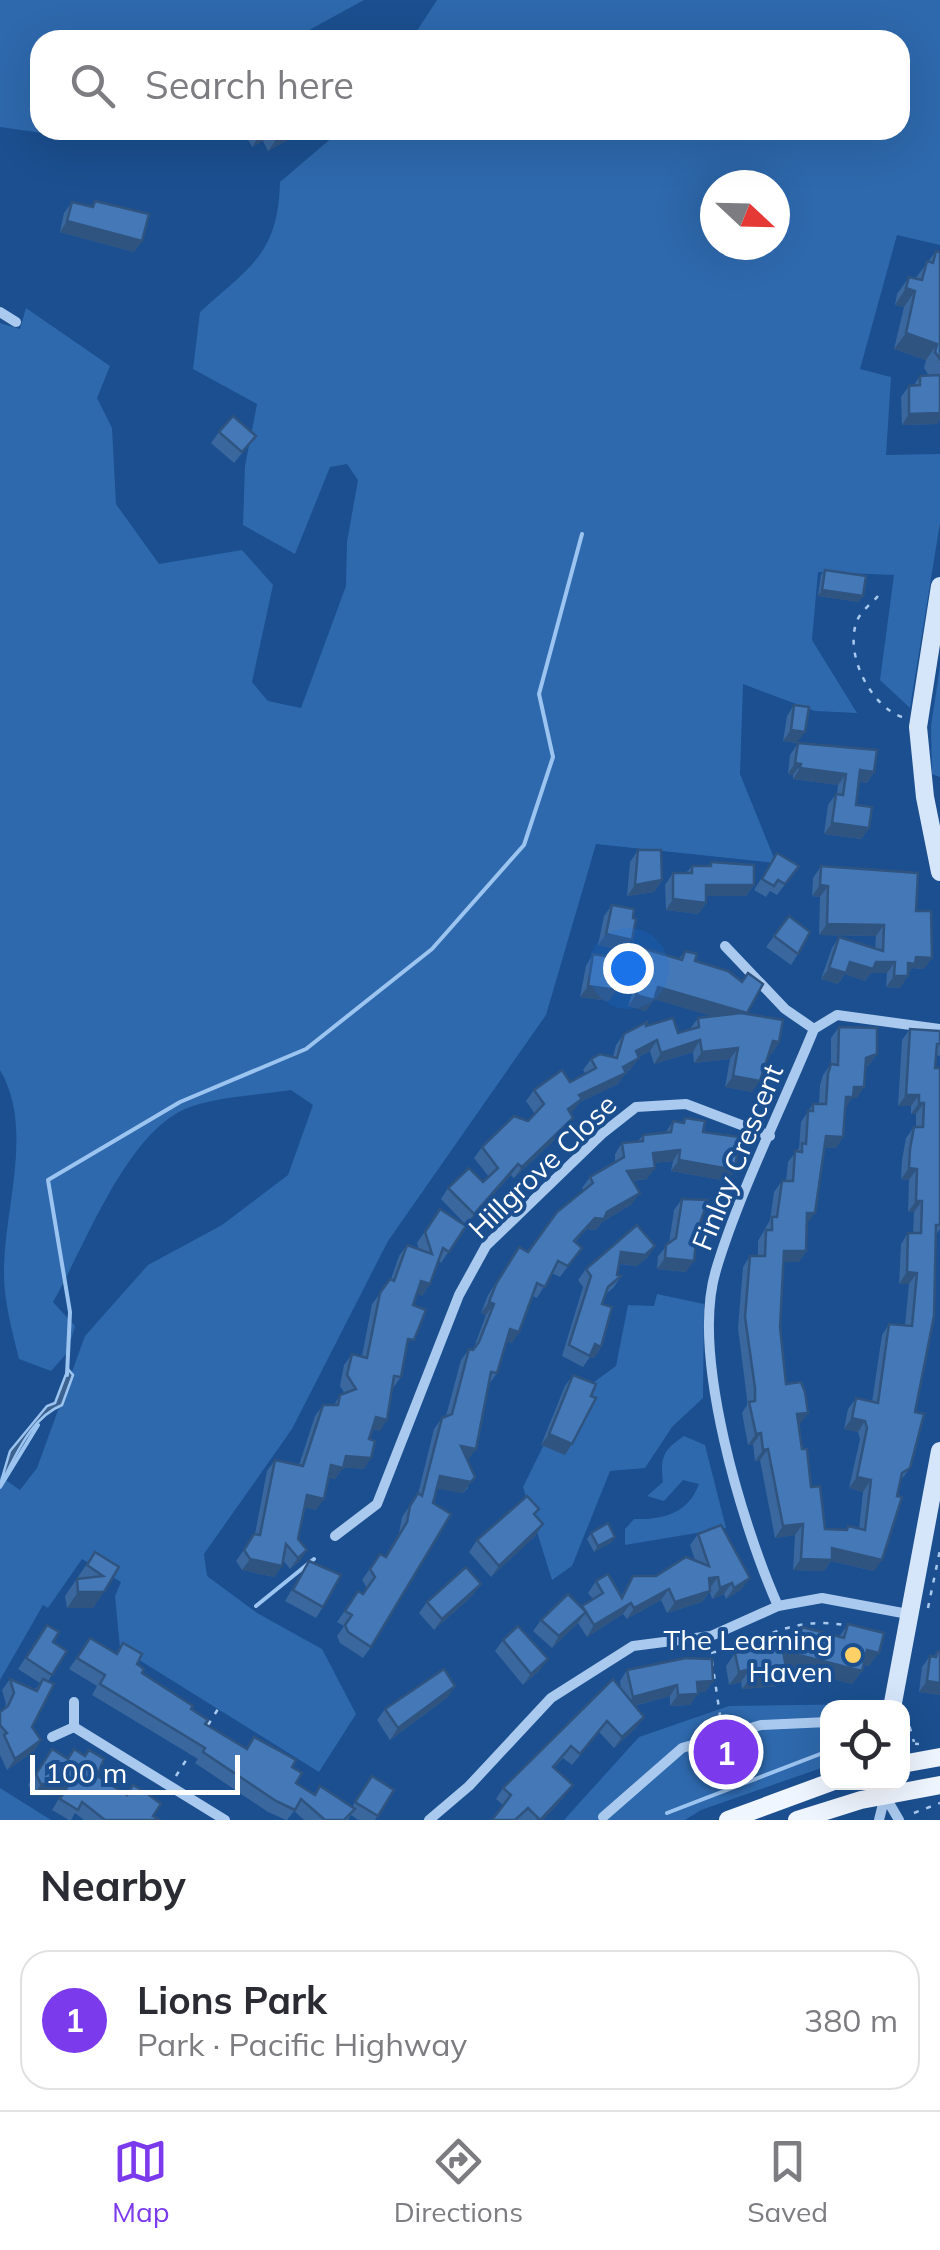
<!DOCTYPE html>
<html lang="en">
<head>
<meta charset="utf-8">
<style>
  body { margin:0; font-family:Mulish,sans-serif; background:#f7f7f7; color:#2b2b33 }
  .controls { position:absolute; right:30px; bottom:30px; display:grid; overflow:hidden; border-radius:20px; box-shadow:0 10px 40px #0002 }
  .controls button { width:90px; height:90px; display:grid; place-items:center; padding:0; border:0; border-bottom:2px solid #e1e1e2; background:#fff; color:#2b2b33; font:50px sans-serif }
  .compass { position:absolute; left:700px; top:170px; width:90px; height:90px; border-radius:50%; background:#fff; box-shadow:0 10px 40px #0002; rotate:112deg }
  .scale { position:absolute; left:30px; bottom:25px; width:210px; box-sizing:border-box; padding-left:10px; border:5px solid #fff; border-top:0; font-size:28px; line-height:35px; white-space:nowrap; color:#fff; -webkit-text-stroke:8px #1b4f8f; paint-order:stroke }
  .you { position:absolute; left:628px; top:968px; width:35px; height:35px; margin:-25px; border:8px solid #fff; border-radius:50%; background:#1a73e8; box-shadow:0 0 0 15px #1a73e833 }
  .badge { display:grid; place-items:center; width:65px; height:65px; border-radius:50%; background:#7c3aed; color:#fff; font-size:32px; font-weight:700 }
  .pin { position:absolute; translate:-50% -50%; border:5px solid #fff; box-shadow:0 2px 10px #0006 }
  .list { margin:0; padding:0; list-style:none }
  h2 { display:flex; justify-content:space-between; align-items:center; height:130px; margin:0; padding:0 40px; font-size:42px }
  h2 small { font-size:32px; font-weight:400; color:#7c7c81 }
  .list li { display:grid; grid-template-columns:65px 1fr auto; gap:30px; align-items:center; box-sizing:border-box; height:140px; margin:0 20px 20px; padding:0 20px; border:2px solid #e1e1e2; border-radius:30px }
  .list b { display:block; font-size:38px; white-space:nowrap }
  .list p { margin:0; font-size:32px; white-space:nowrap; color:#7c7c81 }
  .list em { font-size:32px; font-style:normal; color:#7c7c81 }
  .icon { flex:none; width:55px; height:55px; fill:none; stroke:currentColor; stroke-width:2; stroke-linecap:round; stroke-linejoin:round }
  .map { position:relative; flex:none; width:940px; height:1820px; overflow:hidden }
  .search { position:absolute; background:#fff; box-shadow:0 10px 40px #0002; left:30px; right:30px; top:30px; height:110px; display:flex; align-items:center; gap:25px; box-sizing:border-box; padding:0 35px; border-radius:30px; color:#7c7c81; font-size:38px }
  .sheet { height:290px; background:#fff }
  nav { display:flex; justify-content:space-around; align-items:center; box-sizing:border-box; height:140px; border-top:2px solid #e1e1e2; background:#fff; font-size:28px; color:#7c7c81 }
  nav a { display:grid; justify-items:center; gap:5px }
  nav .on { color:#7c3aed }
  .map>svg:first-child { display:block }
  .green { fill:#2e69ad; fill-rule:evenodd }
  .water { fill:#3c6290; stroke:#9cc4f0; stroke-width:2.5 }
  .lines { fill:none; stroke-linecap:round; stroke-linejoin:round }
  .stream { stroke:#9cc4f0; stroke-width:4 }
  .path { stroke:#a9c9ee; stroke-width:2.5; stroke-dasharray:5 8; stroke-linecap:butt }
  .street { stroke:#a9c9ee; stroke-width:10 }
  .secondary { stroke:#d6e6fa; stroke-width:18 }
  .primary { stroke:#f0f6ff; stroke-width:18 }
  .wall { fill:#3a679d }
  .shaded-wall { fill:#305480 }
  .building { fill:#4478b7; stroke:#305480; stroke-width:2.5 }
  .poi-dot { fill:#ffd166; stroke:#1b4f8f; stroke-width:4 }
  .labels { text-anchor:middle; dominant-baseline:central; stroke-width:8; stroke-linejoin:round; paint-order:stroke }
  .street-label { font-size:28px; fill:#fff; stroke:#1b4f8f }
  .poi-label { font-size:28px; fill:#fff; stroke:#1b4f8f; text-anchor:end }
</style>
</head>
<body>
<div class="map">
<svg width="940" height="1820" viewBox="0 0 940 1820">
  <rect width="100%" height="100%" fill="#1b4f8f"/>
  <g class="green">
    <path d="M0,0H364L291,40H40V130H79L64,136L0,127Z"/>
    <path d="M437,0H940V245L897,235L860,369L891,377L886,455L940,454V523L910,708L880,680L894,575L818,572L812,640L857,713L815,711L743,684L740,774L776,863L596,844L546,1015L388,1241L292,1429L204,1554L207,1576L257,1613L322,1649L356,1714L319,1772L120,1648L115,1596L121,1582L82,1559L48,1608L43,1605L0,1680V1476L20,1490L37,1468L85,1336L148,1265L222,1225L288,1175L313,1105L291,1090C260,1095 223,1096 193,1106C128,1126 85,1247 53,1302L75,1326L67,1353L51,1371L19,1359C12,1330 3,1299 4,1268C5,1204 34,1128 0,1070V323L20,329L26,308L110,366L97,398L112,428L116,504L159,564L242,550L273,585L252,682L268,701L301,708L346,586L347,542L358,480L347,464L330,467L295,554L243,525L245,466L257,404L193,369L200,312C250,266 278,255 280,182L341,130H900V40H411ZM715,185H775V245H715Z"/>
    <path d="M940,666V777L932,774L931,726Z"/>
    <path d="M657,1294L704,1304L703,1398L672,1427L645,1468L610,1471L572,1566L552,1580L523,1487L564,1404L616,1366L628,1305L654,1306Z"/>
    <path d="M684,1436L705,1445L726,1528L625,1545V1529L634,1519C662,1520 688,1514 699,1484L683,1480L664,1501L647,1496L663,1482C660,1458 663,1450 684,1436Z"/>
    <path d="M870,1704L828,1708L827,1766L701,1810L685,1820H564L639,1737L729,1706Z"/>
    <path d="M0,1788L51,1820H0Z"/>
  </g>
  <path class="water" d="M68,1369L73,1375L62,1405C30,1418 16,1456 0,1485L10,1451L47,1406L55,1403Z"/>
  <g class="lines">
    <g class="stream">
      <path d="M67,1375L70,1312L48,1180L180,1102L306,1049L432,949L524,845L553,757L539,694L582,534"/>
      <path d="M0,1487L38,1425"/>
      <path d="M256,1606L314,1559"/>
      <path d="M667,1813L828,1751"/>
    </g>
    <g class="path">
      <path d="M878,596C872,603 860,612 857,621C844,653 870,706 902,717"/>
      <path d="M928,1608L940,1550"/>
      <path d="M711,1653C766,1641 791,1614 849,1626"/>
      <path d="M712,1661L721,1722"/>
      <path d="M906,1714L914,1742"/>
      <path d="M208,1725L218,1709"/>
      <path d="M902,1743L919,1744"/>
      <path d="M176,1776L190,1754"/>
      <path d="M914,1813L940,1803"/>
    </g>
    <g class="street">
      <path d="M0,312L16,322"/>
      <path d="M725,946L785,1009L814,1029"/>
      <path d="M335,1536L377,1504L459,1295L486,1246L603,1133L636,1107L686,1104L770,1136"/>
      <path d="M778,1606C743,1527 690,1355 716,1270C739,1193 783,1105 814,1029L837,1015L940,1029"/>
      <path d="M74,1727L225,1820"/>
      <path d="M52,1737L74,1727V1702"/>
      <path d="M885,1796L899,1820"/>
      <path d="M603,1817L682,1748L761,1725L828,1722"/>
      <path d="M429,1820L469,1786L551,1698L633,1646L711,1636L778,1606L822,1598L908,1614"/>
      <path d="M879,1820L885,1796"/>
    </g>
    <g class="secondary">
      <path d="M940,586L918,727L925,797L940,872"/>
      <path d="M892,1708L940,1451"/>
    </g>
    <g class="primary">
      <path d="M902,1764L940,1757"/>
      <path d="M728,1820L831,1782"/>
      <path d="M797,1820L861,1800L940,1785"/>
    </g>
  </g>
  <g class="wall">
    <path d="M243,130H305L268,151L263,141L252,147Z"/>
    <path d="M95,201L142,241L134,252L60,232L64,213L72,202L91,207Z"/>
    <path d="M936,251L940,252V419L937,424L902,425L901,397L909,386L914,385L920,376H929L924,368L926,360L894,349L904,307L895,305L897,294L909,277L915,279Z"/>
    <path d="M219,432L256,436L234,463L211,443Z"/>
    <path d="M825,570L859,602L818,596L821,575Z"/>
    <path d="M794,705L797,743L783,741L787,716Z"/>
    <path d="M798,743L874,772L867,783L859,782L856,805L869,828L861,839L824,834L828,805L836,794H837L838,785L793,779V775L788,774L790,755Z"/>
    <path d="M638,850L662,880L654,892L627,896L630,862Z"/>
    <path d="M777,853L799,866L777,895L770,891L766,897L754,890Z"/>
    <path d="M711,862L754,885L746,896H706V903L698,914L666,910L665,885L673,873H686L692,866H709Z"/>
    <path d="M821,866L916,911L924,969L912,968L900,988L886,987L887,973H871L865,981L845,974L838,984L821,979L832,948L839,937L875,948L876,936L819,935L820,897L812,896L813,878Z"/>
    <path d="M612,905L624,951L598,945L604,916Z"/>
    <path d="M789,916L798,954L791,965L766,947Z"/>
    <path d="M642,948L679,959L685,951L747,1014L779,1042L772,1054L769,1053L752,1092L725,1087L730,1059L694,1063L693,1052L654,1064L650,1051L638,1057L631,1069L626,1072L618,1084L580,1102L570,1113L566,1129L514,1178L511,1175L466,1225L441,1199L448,1188L483,1182L489,1177L474,1158L482,1147L528,1121L535,1114L526,1101L534,1090L570,1082L585,1073L583,1070L591,1059L613,1057L616,1045L624,1034L646,1026L678,1033L690,1029L698,1018L712,1016L654,999L646,1011L628,1006L634,988L627,985L634,959Z"/>
    <path d="M593,954L609,974V1001L580,997L586,966Z"/>
    <path d="M839,1027L877,1054L869,1065L865,1067L857,1098H852L845,1108L843,1137L836,1148L824,1147L807,1224L806,1251L799,1262H784L780,1327L786,1384L808,1413L799,1424L802,1449L811,1487L825,1529L846,1530L848,1526L859,1529L863,1492L849,1488L860,1439L858,1432L844,1429L848,1409L856,1398L872,1402L882,1335L889,1324L905,1325L909,1284H899L901,1244L908,1233H913L914,1212H908L909,1180L901,1179L902,1160L906,1138L914,1127H916V1114H911V1106H898L902,1040L910,1029L940,1031V1056L936,1055L935,1068H940V1229L936,1235L915,1412L910,1468L901,1480L874,1571L831,1561L824,1571L793,1570L795,1535L775,1538L760,1460L755,1461L753,1444L748,1445L742,1413L747,1405V1399L738,1328L743,1267L750,1256H758V1241L770,1220L774,1192L782,1181H786L788,1162L799,1148L801,1122L813,1104H819L820,1085L823,1075L831,1064V1038Z"/>
    <path d="M685,1118L703,1132L735,1170L727,1181L671,1171L673,1161L654,1163L647,1179L632,1181V1204L602,1222L596,1230L587,1229L575,1242L582,1248L560,1277L552,1273L537,1298L533,1296L512,1343L506,1341L497,1373L489,1384L468,1460V1488L463,1493L437,1488L371,1647L363,1658L340,1643L337,1636L344,1626L337,1622L358,1591L363,1594L367,1588L362,1580L380,1554L385,1557L399,1533L402,1517L418,1494L434,1429L442,1418L446,1416L461,1360L469,1349L473,1350L486,1315L481,1313L488,1295L519,1247L528,1252L584,1190L582,1188L590,1177L615,1162V1154L622,1143L638,1141L643,1135L666,1132L673,1121L682,1123Z"/>
    <path d="M682,1199L686,1272L657,1269L658,1256L669,1243L674,1210Z"/>
    <path d="M440,1209L466,1226L441,1263L439,1261L430,1284L422,1296L417,1293L413,1305L401,1377L393,1388L380,1431L372,1429L364,1469L343,1467L335,1479L328,1477L316,1510L305,1507L298,1539L300,1561L290,1569L283,1560L282,1566L274,1577L242,1570L236,1561L255,1534L267,1471L275,1460L299,1465L315,1416L323,1405H334L340,1395L345,1394L340,1386L344,1365L352,1354L362,1356L372,1304L391,1279L399,1256L407,1245L419,1250L417,1243Z"/>
    <path d="M648,1257L637,1266L619,1264L617,1275L621,1276L614,1287L606,1294L602,1304L601,1347L594,1358L590,1357L583,1367L562,1356L583,1287L578,1280L586,1269Z"/>
    <path d="M573,1375L565,1455L541,1445L565,1386Z"/>
    <path d="M535,1515L536,1535L491,1577L469,1552L477,1540Z"/>
    <path d="M591,1533L612,1542L594,1552L587,1539Z"/>
    <path d="M698,1534L742,1589L726,1599L724,1594L712,1599L709,1589L710,1591L702,1602L667,1613L661,1600L627,1619L623,1614L587,1637L578,1623L552,1648L533,1631L541,1620L581,1608L593,1599L588,1593L596,1581L621,1596L633,1576H656L695,1560L690,1545Z"/>
    <path d="M95,1552L119,1567L93,1608H67L65,1596Z"/>
    <path d="M309,1561L323,1607L316,1618L285,1601Z"/>
    <path d="M473,1595L434,1630L419,1613L427,1602Z"/>
    <path d="M848,1624L869,1666L863,1665L862,1671L852,1684L786,1667L778,1686L742,1689L741,1682L729,1685L726,1666L735,1653L774,1646L780,1637L798,1633L802,1627L839,1637Z"/>
    <path d="M47,1625L53,1642L67,1651L48,1681L32,1727L41,1740L34,1751L7,1770L0,1755V1712L4,1709L6,1704L2,1690L10,1679L35,1690L40,1683L18,1669Z"/>
    <path d="M90,1638L116,1653L123,1643L142,1673L191,1709L205,1724L246,1748L254,1737L292,1767L296,1783L315,1795L352,1807L372,1776L394,1790L375,1820H358L351,1815L348,1820H304L294,1811L287,1820H286L268,1812L195,1763L198,1759L92,1695L97,1686L69,1669Z"/>
    <path d="M503,1640L540,1670L523,1685L495,1651Z"/>
    <path d="M937,1652H940V1695L919,1692L922,1667L930,1656H934Z"/>
    <path d="M627,1670L713,1681L705,1692H698L690,1705L670,1706V1696L634,1706L636,1728L614,1748L599,1732L572,1765L563,1758L554,1768L565,1796L543,1820H492L503,1805L496,1799L503,1788L621,1690L620,1681Z"/>
    <path d="M448,1697L390,1740L377,1720L385,1709Z"/>
    <path d="M52,1749L126,1795L133,1785L153,1816L160,1820H84L75,1813L71,1820H69L52,1810L61,1795L34,1796L28,1785Z"/>
  </g>
  <g class="shaded-wall">
    <path d="M270,130L263,141L252,147L259,136Z"/>
    <path d="M293,130H305L268,151L276,140Z"/>
    <path d="M67,221L142,241L134,252L60,232Z"/>
    <path d="M906,288L915,291L904,307L895,305Z"/>
    <path d="M906,333L937,344L926,360L894,349Z"/>
    <path d="M940,413V419L937,424L902,425L909,414Z"/>
    <path d="M822,590L863,596L859,602L818,596Z"/>
    <path d="M791,730L805,732L797,743L783,741Z"/>
    <path d="M795,763L801,764L793,775L788,774Z"/>
    <path d="M800,768L846,774L838,785L793,779Z"/>
    <path d="M860,770L874,772L867,783L852,781Z"/>
    <path d="M832,823L869,828L861,839L824,834Z"/>
    <path d="M662,880L654,892L627,896L635,885Z"/>
    <path d="M706,885H754L746,896H698Z"/>
    <path d="M820,885L828,886L820,897L812,896Z"/>
    <path d="M673,899L706,903L698,914L666,910Z"/>
    <path d="M827,924L884,925L876,936L819,935Z"/>
    <path d="M606,934L632,940L624,951L598,945Z"/>
    <path d="M916,957L932,958L924,969L912,968L907,975L908,963Z"/>
    <path d="M850,962H895L887,973H871L865,981L845,974L838,984L821,979L829,968Z"/>
    <path d="M634,974L642,977L634,988L627,985Z"/>
    <path d="M894,976H908L900,988L886,987Z"/>
    <path d="M588,986L617,990L609,1001L580,997Z"/>
    <path d="M658,987L747,1013L739,1024L650,998Z"/>
    <path d="M636,995L654,1000L646,1011L628,1006Z"/>
    <path d="M657,1040L650,1051L628,1062L636,1051Z"/>
    <path d="M700,1040L693,1052L654,1064L661,1053Z"/>
    <path d="M773,1041L779,1042L772,1054L765,1052Z"/>
    <path d="M738,1048L730,1059L694,1063L702,1052Z"/>
    <path d="M877,1054L869,1065L858,1070L866,1058Z"/>
    <path d="M639,1058L631,1069L616,1077L626,1073L618,1084L580,1102L574,1110L560,1120L579,1095Z"/>
    <path d="M733,1076L760,1081L752,1092L725,1087Z"/>
    <path d="M854,1087H864L857,1098H852L846,1108H838Z"/>
    <path d="M906,1095H919L911,1106H898Z"/>
    <path d="M919,1103H924L916,1114H911Z"/>
    <path d="M573,1118L566,1129L514,1178L522,1167Z"/>
    <path d="M826,1136L843,1137L836,1148L818,1147Z"/>
    <path d="M680,1150L673,1161L646,1164L653,1153Z"/>
    <path d="M679,1160L735,1170L727,1181L671,1171Z"/>
    <path d="M518,1164L511,1175L466,1225L474,1214Z"/>
    <path d="M655,1168L647,1179L619,1182L627,1171Z"/>
    <path d="M909,1168L917,1169L909,1180L901,1179Z"/>
    <path d="M640,1193L632,1204L602,1222L596,1230L587,1229L566,1252L595,1218Z"/>
    <path d="M916,1201H922L914,1212H908Z"/>
    <path d="M807,1213H815L807,1224Z"/>
    <path d="M655,1246L648,1257L637,1266L613,1263L621,1252Z"/>
    <path d="M784,1251H806L799,1262H777Z"/>
    <path d="M665,1258L694,1261L686,1272L657,1269Z"/>
    <path d="M907,1272L917,1273L909,1284H899Z"/>
    <path d="M421,1281L430,1284L422,1296L413,1292Z"/>
    <path d="M489,1302L494,1304L486,1315L481,1313Z"/>
    <path d="M510,1329L519,1332L512,1343L503,1340Z"/>
    <path d="M595,1344L601,1347L594,1358L590,1357Z"/>
    <path d="M808,1413L800,1424L790,1425L797,1414Z"/>
    <path d="M376,1417L387,1420L380,1431L368,1428Z"/>
    <path d="M852,1418L865,1421L858,1432L844,1429Z"/>
    <path d="M761,1433L753,1444L748,1445L756,1434Z"/>
    <path d="M549,1434L572,1444L565,1455L541,1445Z"/>
    <path d="M461,1446L476,1449L468,1460Z"/>
    <path d="M768,1449L760,1460L755,1461L763,1450Z"/>
    <path d="M346,1456L371,1458L364,1469L338,1467Z"/>
    <path d="M331,1465L343,1468L335,1479L323,1476Z"/>
    <path d="M440,1476L475,1477L463,1493L432,1488Z"/>
    <path d="M857,1477L871,1480L863,1492L849,1488Z"/>
    <path d="M307,1495L324,1499L316,1510L299,1506Z"/>
    <path d="M543,1524L536,1535L491,1577L499,1566Z"/>
    <path d="M803,1524L795,1535L775,1538L783,1526Z"/>
    <path d="M615,1537L612,1542L594,1552L598,1546Z"/>
    <path d="M832,1548L882,1560L874,1571L831,1561L824,1571L793,1570L801,1559Z"/>
    <path d="M307,1550L300,1561L290,1569L298,1558Z"/>
    <path d="M250,1559L282,1566L274,1577L242,1570Z"/>
    <path d="M718,1577L710,1588L701,1590L709,1578Z"/>
    <path d="M750,1578L742,1589L726,1599L734,1588Z"/>
    <path d="M732,1583L724,1594L712,1599L720,1588Z"/>
    <path d="M481,1584L473,1595L434,1630L442,1619Z"/>
    <path d="M669,1589L661,1600L627,1619L634,1608Z"/>
    <path d="M710,1591L702,1602L667,1613L675,1602Z"/>
    <path d="M78,1592H104L93,1608H67Z"/>
    <path d="M631,1603L623,1614L587,1637L594,1625Z"/>
    <path d="M586,1612L578,1623L552,1648L559,1636Z"/>
    <path d="M867,1650L879,1653L869,1666L857,1663Z"/>
    <path d="M783,1651L862,1671L852,1684L774,1664Z"/>
    <path d="M548,1659L540,1670L523,1685L531,1674Z"/>
    <path d="M750,1669L741,1682L729,1685L739,1672Z"/>
    <path d="M787,1673L778,1686L742,1689L752,1676Z"/>
    <path d="M713,1681L705,1692L690,1693L697,1682Z"/>
    <path d="M927,1681L940,1683V1695L919,1692Z"/>
    <path d="M677,1685L670,1696L625,1708L633,1697Z"/>
    <path d="M455,1686L448,1697L390,1740L398,1728Z"/>
    <path d="M698,1694L690,1705L670,1706L678,1695Z"/>
    <path d="M644,1717L636,1728L614,1748L622,1737Z"/>
    <path d="M41,1740L34,1751L7,1770L15,1759Z"/>
    <path d="M41,1784H69L61,1795L34,1796Z"/>
    <path d="M573,1785L565,1796L543,1820H540Z"/>
  </g>
  <g class="building">
    <path d="M256,130H270L259,136Z"/>
    <path d="M270,130H293L276,140Z"/>
    <path d="M95,201L149,214L142,241L67,221L72,202L93,207Z"/>
    <path d="M936,251L940,252V359L935,352L937,344L906,333L915,291L906,288L909,277L922,280L927,261L933,263Z"/>
    <path d="M940,375V413L909,414V386L920,385V376Z"/>
    <path d="M233,416L256,436L242,452L219,432Z"/>
    <path d="M825,570L866,576L863,596L822,590Z"/>
    <path d="M794,705L809,707L805,732L791,730Z"/>
    <path d="M798,743L877,750L874,772L860,770L856,805L872,807L869,828L832,823L836,794L843,795L846,774L800,768L801,764L795,763Z"/>
    <path d="M638,850H661L662,880L635,885Z"/>
    <path d="M777,853L799,866L785,884L778,880L774,886L762,879Z"/>
    <path d="M711,862L754,865V885H706V903L673,899V873H692V866H711Z"/>
    <path d="M821,866L918,873L916,911H931L932,958L916,957L915,964L908,963V976H894L895,962H876L873,969L850,962L846,973L829,968L839,937L883,951L884,925L827,924L828,886L820,885Z"/>
    <path d="M612,905L634,909L633,918L636,919L632,940L606,934Z"/>
    <path d="M789,916L810,932L798,954L774,936Z"/>
    <path d="M642,948L682,960L685,951L697,954L695,961L728,971L742,982L748,973L763,984L747,1013L658,987L654,1000L636,995L642,977L634,974Z"/>
    <path d="M593,954L611,957L609,974L619,976L617,990L588,986Z"/>
    <path d="M741,1013L783,1020L779,1042L773,1041L760,1081L733,1076L738,1048L702,1052L700,1040L661,1053L657,1040L636,1051L639,1058L623,1067L626,1073L579,1095L582,1099L568,1109L573,1118L522,1167L518,1164L474,1214L448,1188L469,1168L483,1182L498,1168L482,1147L514,1116L528,1121L544,1104L534,1090L562,1070L570,1082L596,1068L591,1059L600,1054L617,1058L624,1034L647,1022L646,1026L673,1018L678,1033L699,1027L698,1018Z"/>
    <path d="M839,1027L877,1028V1054L866,1058L864,1087H854L853,1097H846L843,1137L826,1136L815,1213H807L806,1251H784L780,1327L786,1384L801,1382L805,1392L808,1413L797,1414L802,1449H807L811,1487L820,1486L825,1529L847,1530L848,1526L865,1530L871,1480L857,1477L867,1428L865,1421L852,1418L856,1398L878,1403L889,1324L912,1326L917,1273L907,1272L908,1233H921L922,1201H916L917,1169L909,1168L910,1149L914,1127H923L924,1103H919V1095H906L910,1029L940,1031V1044H937L935,1068H940V1225H936L934,1316L915,1412L924,1414L910,1468L902,1473L897,1496L902,1497L882,1560L832,1548V1560L801,1559L803,1524L783,1526L768,1449L763,1450L761,1433L756,1434L749,1402L755,1401V1388L745,1317L750,1256H765L766,1230H772V1217H777L782,1181H793L795,1151L802,1152V1143L806,1144L808,1111H813V1104H826L828,1074L831,1064L838,1065Z"/>
    <path d="M685,1118L705,1121L703,1132L739,1137L735,1170L679,1160L680,1150L653,1153L655,1168L627,1171L640,1193L607,1212L604,1219L595,1218L574,1241L582,1248L568,1266L558,1261L545,1287L537,1283L519,1332L510,1329L497,1373L491,1372L476,1449L461,1446L475,1477L471,1482L440,1476L433,1503L451,1514L371,1647L348,1632L345,1625L352,1615L345,1611L358,1591L363,1594L375,1577L370,1569L380,1554L386,1557L407,1522L410,1506L418,1493L422,1496L442,1418L452,1414L469,1349L473,1350L479,1342L494,1304L489,1302L496,1284L519,1247L528,1252L557,1212L593,1183L590,1177L624,1157L622,1143L643,1141V1135L671,1132L673,1121L684,1123Z"/>
    <path d="M682,1199L708,1200L697,1232L694,1261L665,1258L666,1245L676,1238Z"/>
    <path d="M440,1209L466,1226L449,1252L443,1248L430,1284L421,1281L413,1305L426,1310L414,1340L408,1339L401,1377L394,1376L387,1420L376,1417L369,1439L375,1441L371,1458L346,1456L343,1468L331,1465L324,1499L307,1495L298,1539L307,1550L298,1558L286,1544L282,1566L250,1559L244,1550L254,1534L260,1535L275,1460L303,1466L323,1405H338L340,1395L356,1389L347,1375L352,1354L367,1358L380,1293L390,1279L394,1281L407,1245L432,1254L425,1232Z"/>
    <path d="M637,1225L655,1246L645,1255L621,1252L617,1275L621,1276L608,1287L602,1304L612,1307L601,1347L595,1344L590,1356L569,1345L591,1276L586,1269Z"/>
    <path d="M573,1375L596,1384L591,1396L596,1398L572,1444L549,1434Z"/>
    <path d="M527,1496L539,1509L534,1514L543,1524L499,1566L477,1540Z"/>
    <path d="M608,1523L615,1537L598,1546L591,1533Z"/>
    <path d="M721,1525L750,1578L734,1588L732,1583L720,1588L718,1577L709,1578L710,1591L675,1602L669,1589L634,1608L631,1603L594,1625L582,1606L603,1593L596,1581L608,1574L622,1598L633,1576H656L686,1557L709,1566L698,1534Z"/>
    <path d="M95,1552L119,1567L104,1592H78L77,1579L103,1576L87,1565Z"/>
    <path d="M309,1561L341,1575L323,1607L293,1590Z"/>
    <path d="M466,1567L481,1584L442,1619L427,1602Z"/>
    <path d="M568,1594L586,1612L559,1636L541,1620Z"/>
    <path d="M848,1624L884,1633L879,1653L867,1650L862,1671L783,1651L787,1673L752,1676L750,1669L739,1672L735,1653L781,1644L780,1637L801,1633L802,1627L844,1638Z"/>
    <path d="M47,1625L59,1632L53,1642L67,1651L52,1675L26,1658Z"/>
    <path d="M518,1626L548,1659L531,1674L503,1640Z"/>
    <path d="M90,1638L117,1654L123,1643L142,1654L137,1664L144,1669L142,1673L193,1706L191,1709L208,1720L205,1724L247,1749L254,1737L287,1755L296,1760L292,1767L302,1773L296,1783L315,1795L320,1786L355,1809L344,1820H325L301,1799L295,1810L276,1801L203,1752L205,1748L100,1684L105,1675L77,1658Z"/>
    <path d="M937,1652H940V1683L927,1681L930,1656L936,1657Z"/>
    <path d="M686,1658L712,1659L713,1681L697,1682L698,1694L678,1695L677,1685L633,1697L627,1670Z"/>
    <path d="M444,1669L455,1686L398,1728L385,1709Z"/>
    <path d="M10,1679L37,1691L43,1679L54,1684L32,1727L41,1740L15,1759L4,1735L7,1733L0,1725V1712L8,1706L14,1693Z"/>
    <path d="M613,1679L644,1717L622,1737L607,1721L580,1754L571,1746L553,1767L573,1785L540,1820L528,1808L515,1820H492L511,1795L503,1788Z"/>
    <path d="M52,1749L68,1759L74,1749L85,1756L89,1750L104,1759L97,1776L127,1795L133,1785L145,1792L161,1804L153,1816L160,1820H105L82,1802L78,1810L60,1799L69,1784H41L36,1774Z"/>
    <path d="M372,1776L394,1790L378,1816L355,1802Z"/>
  </g>
  <circle class="poi-dot" cx="853" cy="1655" r="10"/>
  <g class="labels">
    <g class="street-label">
      <text transform="translate(737 1157) rotate(-68)">Finlay Crescent</text>
      <text transform="translate(542 1166) rotate(-44)">Hillgrove Close</text>
    </g>
    <g class="poi-label">
      <text x="833" y="1639">The Learning<tspan x="833" dy="32">Haven</tspan></text>
    </g>
  </g>
</svg>
<div class="controls">
<button><svg class="icon" aria-label="locate" viewBox="0 0 24 24"><circle cx="12" cy="12" r="6"/><path d="M12 2v4M12 18v4M2 12h4M18 12h4"/></svg></button>
</div>
<svg class="compass" viewBox="-18 -18 36 36"><path d="M0-13l5 13h-10z" fill="#e53935"/><path d="M0 13l5-13h-10z" fill="#7c7c81"/></svg>
<div class="scale">100 m</div>
<div class="you"></div>
<div class="pin badge" style="left:726px;top:1752px">1</div>
<div class="search"><svg class="icon" aria-label="search" viewBox="0 0 24 24"><circle cx="10" cy="10" r="6"/><path d="M15 15l6 6"/></svg>Search here</div>
</div>
<section class="sheet">
<h2>Nearby<small></small></h2>
<ul class="list">
<li><span class="badge">1</span><div><b>Lions Park</b><p>Park · Pacific Highway</p></div><em>380 m</em></li>
</ul>
</section>
<nav>
<a class="on"><svg class="icon" aria-label="map" viewBox="0 0 24 24"><path d="M3 6l6-2 6 2 6-2v14l-6 2-6-2-6 2zM9 4v14M15 6v14"/></svg>Map</a>
<a><svg class="icon" aria-label="directions" viewBox="0 0 24 24"><path d="M12 3l9 9-9 9-9-9zM9 14v-3h6M13 9l2 2-2 2"/></svg>Directions</a>
<a><svg class="icon" aria-label="saved" viewBox="0 0 24 24"><path d="M7 4h10v16l-5-4-5 4z"/></svg>Saved</a>
</nav>
</body>
</html>
